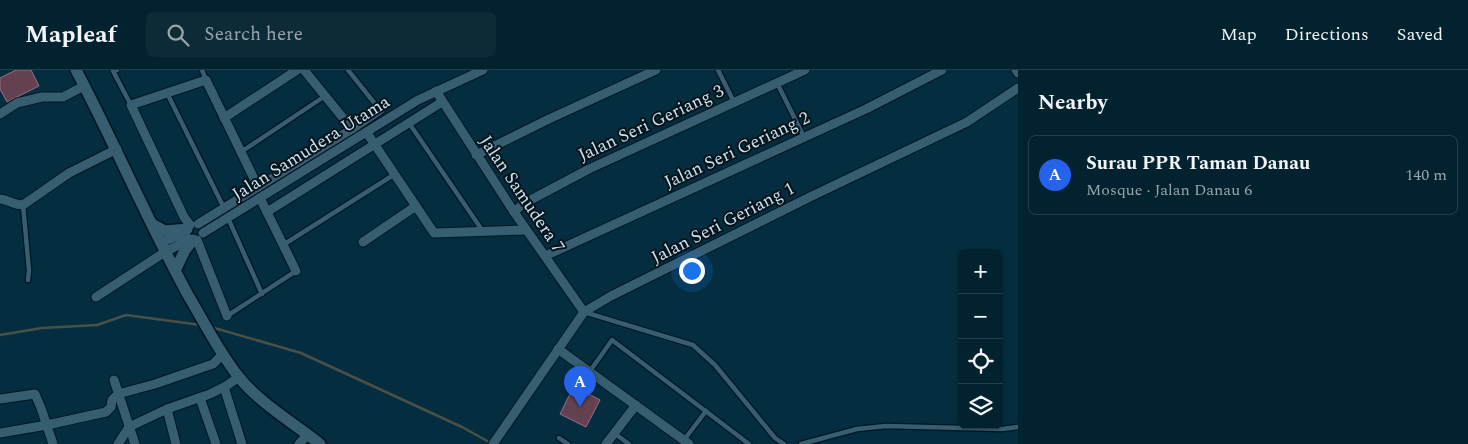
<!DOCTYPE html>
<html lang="en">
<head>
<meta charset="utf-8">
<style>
  body { margin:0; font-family:Spectral,serif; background:#0d2a37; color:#f1f3f6 }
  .controls { position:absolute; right:15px; bottom:15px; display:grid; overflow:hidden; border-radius:8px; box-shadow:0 1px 4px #0004 }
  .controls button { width:45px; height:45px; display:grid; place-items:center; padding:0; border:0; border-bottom:1px solid #243f4b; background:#03222f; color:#f1f3f6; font:25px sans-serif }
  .you { position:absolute; left:691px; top:200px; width:18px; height:18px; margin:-12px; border:4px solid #fff; border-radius:50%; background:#1a73e8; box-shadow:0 0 0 8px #1a73e833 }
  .badge { display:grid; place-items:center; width:32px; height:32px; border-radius:50%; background:#2563eb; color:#fff; font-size:16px; font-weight:700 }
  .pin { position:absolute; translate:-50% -41px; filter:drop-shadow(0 1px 2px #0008) }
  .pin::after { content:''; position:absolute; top:26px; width:18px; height:15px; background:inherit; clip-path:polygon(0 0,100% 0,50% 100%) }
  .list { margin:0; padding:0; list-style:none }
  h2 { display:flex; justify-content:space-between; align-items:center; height:65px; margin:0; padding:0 20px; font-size:21px }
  h2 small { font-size:16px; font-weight:400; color:#97a4aa }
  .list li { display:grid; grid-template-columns:32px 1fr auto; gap:15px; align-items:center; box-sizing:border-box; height:80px; margin:0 10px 10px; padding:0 10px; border:1px solid #243f4b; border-radius:8px }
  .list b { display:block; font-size:19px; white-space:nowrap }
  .list p { margin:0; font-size:16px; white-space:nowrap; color:#97a4aa }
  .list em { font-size:16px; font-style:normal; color:#97a4aa }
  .icon { flex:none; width:28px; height:28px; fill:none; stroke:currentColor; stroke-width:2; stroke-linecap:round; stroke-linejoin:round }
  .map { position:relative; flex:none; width:1018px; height:374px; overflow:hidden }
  header { display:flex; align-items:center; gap:30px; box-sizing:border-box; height:70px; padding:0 25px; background:#03222f; border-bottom:1px solid #243f4b }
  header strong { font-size:24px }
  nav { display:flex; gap:28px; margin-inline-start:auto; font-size:18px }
  .search { width:350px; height:45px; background:#0d2a37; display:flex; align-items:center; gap:12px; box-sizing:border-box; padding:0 18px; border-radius:8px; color:#97a4aa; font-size:19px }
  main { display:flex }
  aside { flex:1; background:#03222f }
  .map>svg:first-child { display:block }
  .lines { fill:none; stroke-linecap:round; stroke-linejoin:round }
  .stream { stroke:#495047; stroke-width:2.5 }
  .building { fill:#644151; stroke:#967081 }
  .service-casing { stroke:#001522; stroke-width:7 }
  .minor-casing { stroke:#001522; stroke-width:11 }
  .tertiary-casing { stroke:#001522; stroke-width:14 }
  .service { stroke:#375d70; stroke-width:4.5 }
  .minor { stroke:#375d70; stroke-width:9 }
  .tertiary { stroke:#375d70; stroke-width:11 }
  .labels { text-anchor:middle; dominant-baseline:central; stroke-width:4; stroke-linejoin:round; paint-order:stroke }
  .street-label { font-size:18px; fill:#cde2ed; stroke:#05141c }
</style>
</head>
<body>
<header>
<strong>Mapleaf</strong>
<div class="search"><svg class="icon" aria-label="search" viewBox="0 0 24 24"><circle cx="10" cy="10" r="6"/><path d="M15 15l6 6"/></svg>Search here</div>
<nav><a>Map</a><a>Directions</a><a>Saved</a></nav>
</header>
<main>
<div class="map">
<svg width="1018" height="374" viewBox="0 0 1018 374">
  <rect width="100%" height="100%" fill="#042e3f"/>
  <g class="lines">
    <g class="stream">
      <path d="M211,257L301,283L462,357L491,373"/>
      <path d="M0,265L42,258L97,255L126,245L201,255"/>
    </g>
  </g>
  <g class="building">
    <path d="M16,0H31L39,16L7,32L0,19V8Z"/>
    <path d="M574,316L600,330L586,357L560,344Z"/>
  </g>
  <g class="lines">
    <g class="service-casing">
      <g id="service">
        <path d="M117,0L113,1L131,35"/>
        <path d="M202,0L206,10"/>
        <path d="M348,0L380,40"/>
        <path d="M718,0L734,32"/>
        <path d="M777,13L804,67"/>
        <path d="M167,23L224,138"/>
        <path d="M409,53L482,160"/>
        <path d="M241,82L325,26"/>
        <path d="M23,135L29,200L28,210"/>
        <path d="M228,148L262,224"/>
        <path d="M283,175L395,104"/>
        <path d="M584,242L693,275L715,295L775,368L784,374"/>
        <path d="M227,246L296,201"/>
        <path d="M590,301L612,270L749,374"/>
        <path d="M614,363L629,374"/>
        <path d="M559,368L568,374"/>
        <path d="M684,370L706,341"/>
        <path d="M801,374L857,359L886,356L1002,359L1018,357"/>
      </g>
    </g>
    <g class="minor-casing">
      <g id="minor">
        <path d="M304,0L352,59"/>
        <path d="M1016,0L1018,3"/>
        <path d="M436,21L514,142L584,242"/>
        <path d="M0,44L17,33L42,27H63L84,16"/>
        <path d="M224,48L297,0"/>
        <path d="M367,63L434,163L526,160"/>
        <path d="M476,85L549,49L656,0"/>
        <path d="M260,128L296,201"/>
        <path d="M0,129C9,130 14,135 23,135L69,103L117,79"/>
        <path d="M267,142L442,32"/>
        <path d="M514,142L523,134L589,99L805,0"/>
        <path d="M198,154L352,59L380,40"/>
        <path d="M190,155L184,147L131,35L206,10L258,117"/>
        <path d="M203,163L418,30L483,0"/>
        <path d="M197,170L227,246"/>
        <path d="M363,172L416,136"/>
        <path d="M161,173L186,162"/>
        <path d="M545,186L866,39L942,0"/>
        <path d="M96,227L165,182L190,169"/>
        <path d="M558,279L689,374"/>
        <path d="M114,310L135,374"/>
        <path d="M224,317L242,374"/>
        <path d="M200,328L216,374"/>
        <path d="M0,329L35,324L41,338L53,374"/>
        <path d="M167,339L176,374"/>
        <path d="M0,363L47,355L106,342L111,337L112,330L118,324L155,314L213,294L223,284"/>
        <path d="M118,374L129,357L167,339L210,324L226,316L239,307"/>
        <path d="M299,374L308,364"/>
        <path d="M493,374L584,242L611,226L812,126L967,52L1018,18"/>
        <path d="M606,374L636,335"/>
      </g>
    </g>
    <g class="tertiary-casing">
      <g id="tertiary">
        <path d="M76,0C115,74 148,152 188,225C204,252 219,282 238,306C258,332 295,354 320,374"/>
        <path d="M152,154L165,161L187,159"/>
        <path d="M175,201L185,180L193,170"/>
      </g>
    </g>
    <use href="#service" class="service"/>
    <use href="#minor" class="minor"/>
    <use href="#tertiary" class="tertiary"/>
  </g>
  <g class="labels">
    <g class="street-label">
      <text transform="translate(651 53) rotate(-25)">Jalan Seri Geriang 3</text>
      <text transform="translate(311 78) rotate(-32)">Jalan Samudera Utama</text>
      <text transform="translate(737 80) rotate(-25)">Jalan Seri Geriang 2</text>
      <text transform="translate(522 124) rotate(56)">Jalan Samudera 7</text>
      <text transform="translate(723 153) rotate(-27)">Jalan Seri Geriang 1</text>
    </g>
  </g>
</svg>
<div class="controls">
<button>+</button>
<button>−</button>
<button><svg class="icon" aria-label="locate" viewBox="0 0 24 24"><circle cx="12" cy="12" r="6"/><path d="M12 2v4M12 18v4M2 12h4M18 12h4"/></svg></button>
<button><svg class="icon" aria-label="layers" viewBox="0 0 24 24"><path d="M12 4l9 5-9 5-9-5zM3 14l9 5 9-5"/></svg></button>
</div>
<div class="you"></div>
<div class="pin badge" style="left:580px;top:337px">A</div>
</div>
<aside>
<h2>Nearby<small></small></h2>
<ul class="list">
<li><span class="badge">A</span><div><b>Surau PPR Taman Danau</b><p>Mosque · Jalan Danau 6</p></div><em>140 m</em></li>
</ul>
</aside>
</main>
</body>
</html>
